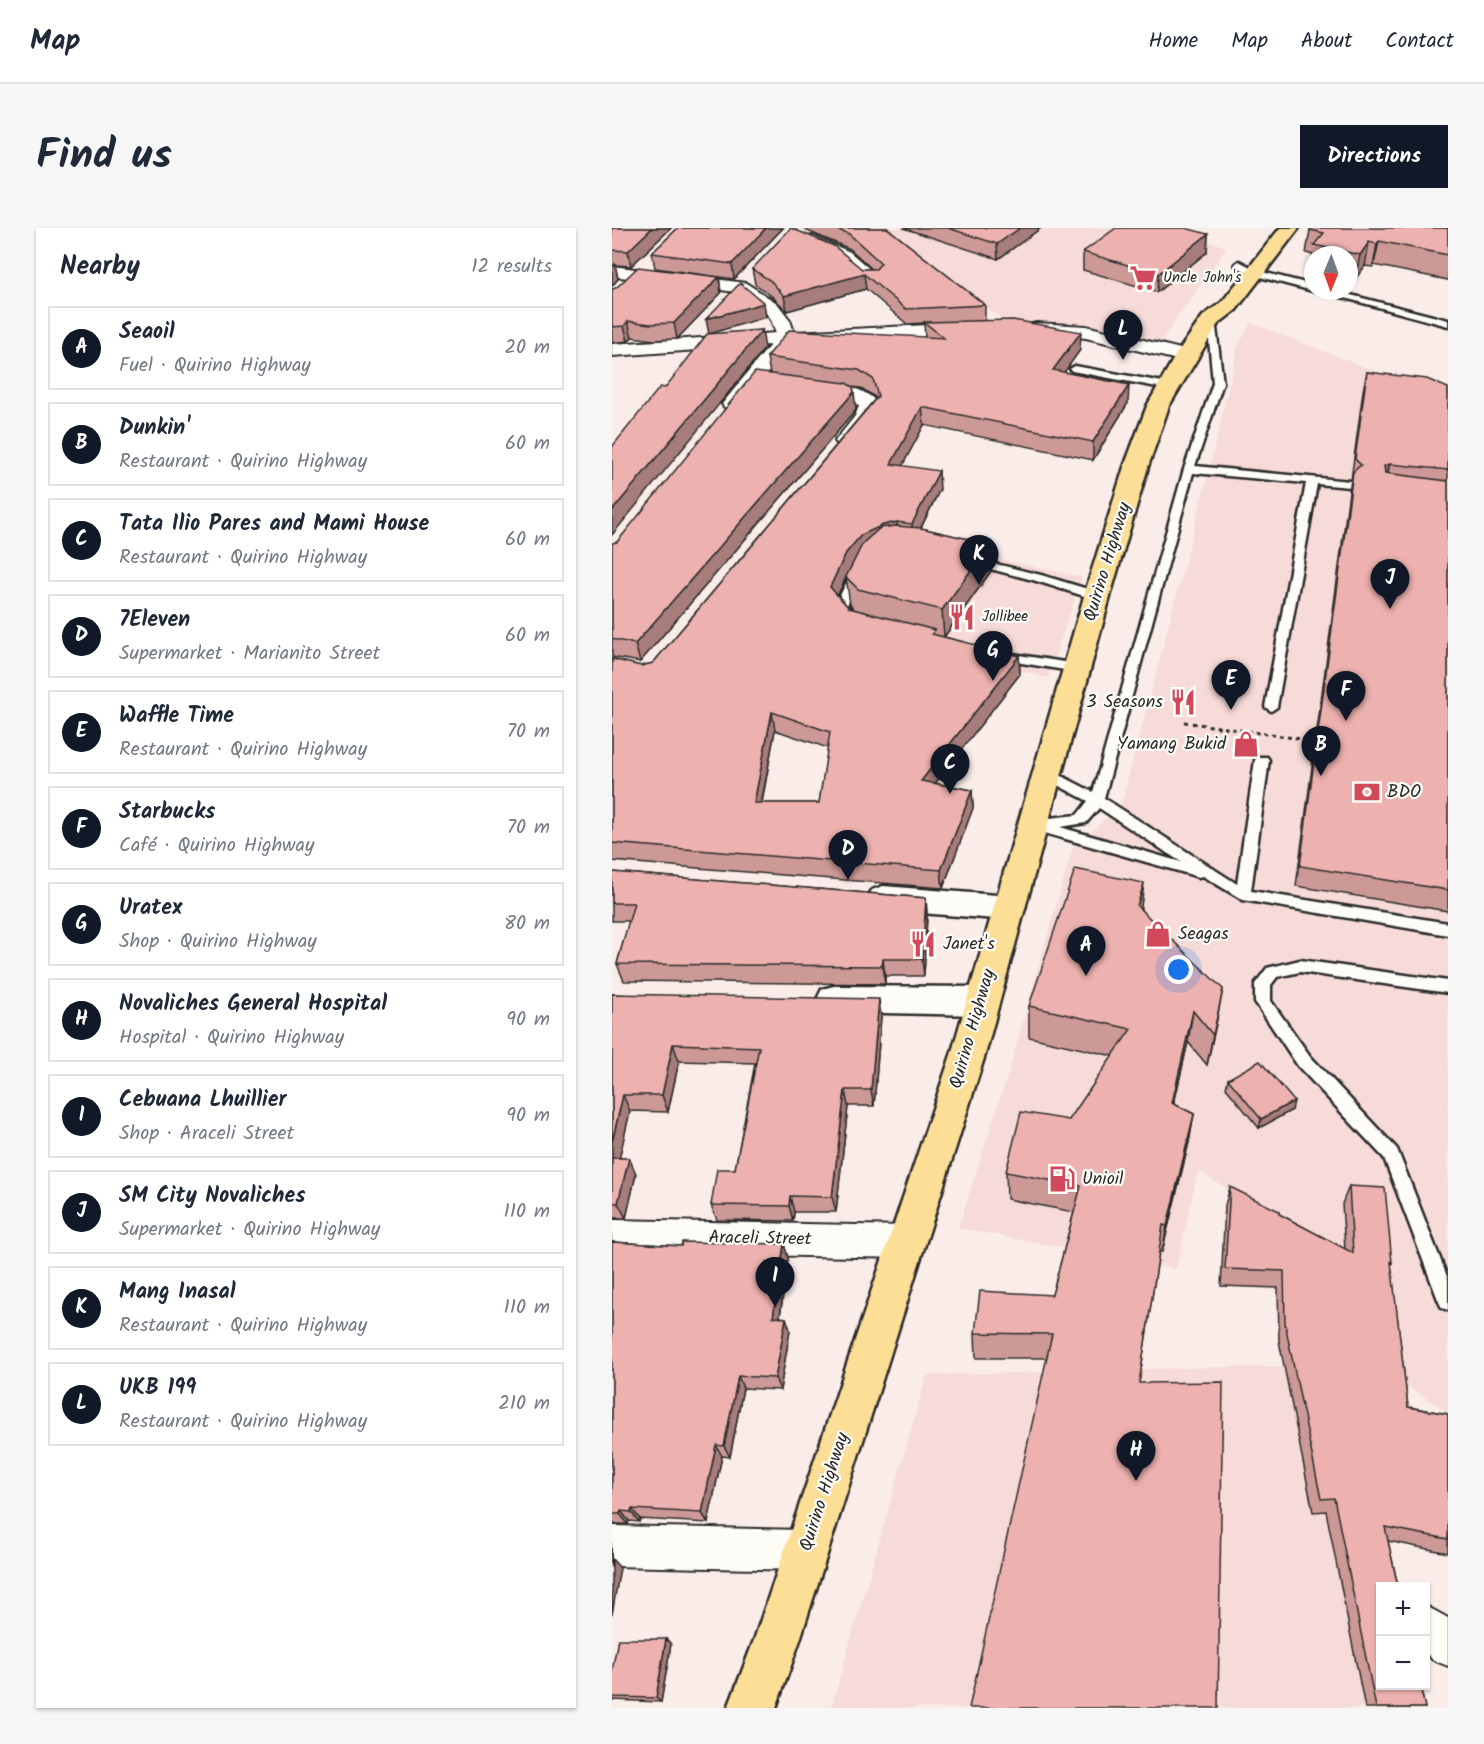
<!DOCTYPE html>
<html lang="en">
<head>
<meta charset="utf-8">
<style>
  body { margin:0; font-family:Kalam,sans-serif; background:#f6f6f7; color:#1f2937 }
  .controls { position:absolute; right:18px; bottom:18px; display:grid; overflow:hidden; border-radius:0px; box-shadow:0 2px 4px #0004 }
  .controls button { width:54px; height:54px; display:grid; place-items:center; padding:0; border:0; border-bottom:2px solid #e0e1e3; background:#fff; color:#1f2937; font:30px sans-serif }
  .compass { position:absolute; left:692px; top:18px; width:54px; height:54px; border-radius:50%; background:#fff; box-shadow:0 2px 4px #0004; rotate:181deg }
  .you { position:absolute; left:567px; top:742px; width:21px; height:21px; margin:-15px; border:4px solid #fff; border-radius:50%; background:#1a73e8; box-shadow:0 0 0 9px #1a73e833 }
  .badge { display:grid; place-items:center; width:39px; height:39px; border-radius:50%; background:#111827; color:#fff; font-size:20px; font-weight:700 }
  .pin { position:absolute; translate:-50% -50px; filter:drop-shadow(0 2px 3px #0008) }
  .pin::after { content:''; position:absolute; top:32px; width:21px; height:18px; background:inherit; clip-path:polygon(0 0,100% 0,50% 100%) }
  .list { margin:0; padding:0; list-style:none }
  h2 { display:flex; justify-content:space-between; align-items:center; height:78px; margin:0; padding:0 24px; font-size:26px }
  h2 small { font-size:20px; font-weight:400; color:#747a83 }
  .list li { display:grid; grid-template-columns:39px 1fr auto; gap:18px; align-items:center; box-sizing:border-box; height:84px; margin:0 12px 12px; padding:0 12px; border:2px solid #e0e1e3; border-radius:0px }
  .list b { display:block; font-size:22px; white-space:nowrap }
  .list p { margin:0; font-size:20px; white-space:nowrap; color:#747a83 }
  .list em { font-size:20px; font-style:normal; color:#747a83 }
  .map { position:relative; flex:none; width:836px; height:1480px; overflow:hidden; border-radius:0px }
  header { display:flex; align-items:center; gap:36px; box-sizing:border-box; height:84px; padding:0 30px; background:#fff; border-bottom:2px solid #e0e1e3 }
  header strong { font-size:28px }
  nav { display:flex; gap:33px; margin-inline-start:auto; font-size:21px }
  .intro { display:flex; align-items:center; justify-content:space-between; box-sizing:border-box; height:144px; padding:0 36px }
  h1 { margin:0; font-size:42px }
  .button { padding:15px 27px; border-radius:0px; background:#111827; color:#fff; font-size:21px; font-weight:700 }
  main { display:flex; gap:36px; padding:0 36px }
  aside { flex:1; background:#fff; border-radius:0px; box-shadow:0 2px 4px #0004 }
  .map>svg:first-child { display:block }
  .built { fill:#f6dbd8 }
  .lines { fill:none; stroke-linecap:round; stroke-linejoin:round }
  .service-casing { stroke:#2b2b2b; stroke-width:5 }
  .minor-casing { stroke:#2b2b2b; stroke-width:4 }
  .tertiary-casing { stroke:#2b2b2b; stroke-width:5 }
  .primary-casing { stroke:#2b2b2b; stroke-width:5 }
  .path { stroke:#2b2b2b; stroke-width:3; stroke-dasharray:4 4; stroke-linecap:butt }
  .service { fill:#fdfcf7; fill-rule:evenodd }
  .minor { fill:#fdfcf7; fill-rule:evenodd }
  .tertiary { fill:#fdfcf7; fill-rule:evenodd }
  .primary { fill:#fcde96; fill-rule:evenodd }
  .wall { fill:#cc9996; stroke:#2b2b2b; stroke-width:1.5; fill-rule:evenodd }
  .shaded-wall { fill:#a67d7a; stroke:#2b2b2b; stroke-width:1.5 }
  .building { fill:#edb2af; stroke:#2b2b2b; stroke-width:1.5; fill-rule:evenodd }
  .labels { text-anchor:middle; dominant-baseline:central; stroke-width:4.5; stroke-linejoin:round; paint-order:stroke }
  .far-poi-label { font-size:15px; fill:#2b2b2b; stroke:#fdfcf7; text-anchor:start }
  .street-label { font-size:18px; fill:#2b2b2b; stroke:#fdfcf7 }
  .poi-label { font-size:18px; fill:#2b2b2b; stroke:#fdfcf7; text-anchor:start }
</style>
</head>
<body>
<header>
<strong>Map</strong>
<nav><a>Home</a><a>Map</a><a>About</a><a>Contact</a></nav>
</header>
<div class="intro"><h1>Find us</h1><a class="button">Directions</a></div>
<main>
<aside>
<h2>Nearby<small>12 results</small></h2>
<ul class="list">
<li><span class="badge">A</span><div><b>Seaoil</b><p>Fuel · Quirino Highway</p></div><em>20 m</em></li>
<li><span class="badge">B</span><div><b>Dunkin'</b><p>Restaurant · Quirino Highway</p></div><em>60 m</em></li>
<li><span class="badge">C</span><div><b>Tata Ilio Pares and Mami House</b><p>Restaurant · Quirino Highway</p></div><em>60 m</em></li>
<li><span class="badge">D</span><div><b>7Eleven</b><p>Supermarket · Marianito Street</p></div><em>60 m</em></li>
<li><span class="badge">E</span><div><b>Waffle Time</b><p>Restaurant · Quirino Highway</p></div><em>70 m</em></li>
<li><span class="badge">F</span><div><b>Starbucks</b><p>Café · Quirino Highway</p></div><em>70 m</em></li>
<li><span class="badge">G</span><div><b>Uratex</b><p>Shop · Quirino Highway</p></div><em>80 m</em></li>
<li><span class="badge">H</span><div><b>Novaliches General Hospital</b><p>Hospital · Quirino Highway</p></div><em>90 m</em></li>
<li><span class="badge">I</span><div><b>Cebuana Lhuillier</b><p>Shop · Araceli Street</p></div><em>90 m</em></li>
<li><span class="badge">J</span><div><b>SM City Novaliches</b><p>Supermarket · Quirino Highway</p></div><em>110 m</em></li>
<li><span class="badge">K</span><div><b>Mang Inasal</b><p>Restaurant · Quirino Highway</p></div><em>110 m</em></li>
<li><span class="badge">L</span><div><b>UKB 199</b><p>Restaurant · Quirino Highway</p></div><em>210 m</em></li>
</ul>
</aside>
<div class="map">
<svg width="836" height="1480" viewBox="0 0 836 1480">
  <rect width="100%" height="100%" fill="#faede9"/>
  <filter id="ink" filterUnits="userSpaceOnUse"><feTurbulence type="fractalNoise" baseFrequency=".0167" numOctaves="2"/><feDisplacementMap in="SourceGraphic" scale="12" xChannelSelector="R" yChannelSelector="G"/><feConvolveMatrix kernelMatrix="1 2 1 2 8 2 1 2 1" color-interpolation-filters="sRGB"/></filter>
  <g filter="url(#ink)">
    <g class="built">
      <path d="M267,0H554L615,19L547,116L470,97L396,95L363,73Z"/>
      <path d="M639,95L766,144L836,176V1184L788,1153L776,1060L586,943L564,1041L346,1000L397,843L460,621L509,577L597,243L626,118Z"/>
      <path d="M263,304L470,349L436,450L198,388Z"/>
      <path d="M739,1136L768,1358V1458L810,1480H219L315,1147Z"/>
    </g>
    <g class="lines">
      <g class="service-casing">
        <g id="service">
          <path d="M627,33L646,43L701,57V63L640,47L624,38L623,36Z"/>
          <path d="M707,63H723L836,92V98Z"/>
          <path d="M595,90L603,92L611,155L583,238L738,253L743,256L738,259L705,256L665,479L659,483L653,479L694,255L581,245L492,570L625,656L643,532L645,529H655L657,532L639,663L836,695V707L631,672L591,648L587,649L429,604L428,601L419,602L412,597L419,592L465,587L476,573L430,549L428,546L430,543H440L481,564L572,241L601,155ZM487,580L569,634L448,599L474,595Z"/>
          <path d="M463,138L556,155L561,158L556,161L460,143L458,141Z"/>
          <path d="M359,330L429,347L489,365L491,368L485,372L421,352L355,335V331Z"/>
          <path d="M245,341L251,345L235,377L245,388L239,392L235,391L223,378L239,345Z"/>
          <path d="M388,424L465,436L471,440L465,444L384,431V425Z"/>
          <path d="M688,732L836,753V765L688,744L665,749L659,757V773L698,828L785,921L836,1051V1082L830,1080L827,1074L772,930L686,838L646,778L643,774V756L655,740Z"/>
        </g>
      </g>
      <g class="minor-casing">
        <g id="minor">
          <path d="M201,8L238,24L268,50L265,54H253L226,31L195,17L192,13L195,9Z"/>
          <path d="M0,38L134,55L165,75L178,92L182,104L355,95L362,97L364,101L362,105L355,107L180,115L127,180H113L110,176L158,117L0,128V116L164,105L159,92L152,82L124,64L0,48Z"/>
          <path d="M424,95L474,98L581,124L584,128L581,132L574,134L474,110L417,105L415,101L417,97Z"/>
          <path d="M203,155C225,157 253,157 267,177C263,188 251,211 240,217C236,220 230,219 226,217L223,213L243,188L247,178L233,170L196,165L193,161L196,157Z"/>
          <path d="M0,992L295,998L307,1003L312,1014L307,1025L295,1030L0,1024Z"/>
          <path d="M0,1298L194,1302L208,1308L214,1322L208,1336L194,1342L0,1338Z"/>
          <path d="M814,1378L836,1390V1438L821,1432L814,1425Z"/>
        </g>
      </g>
      <g class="tertiary-casing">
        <g id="tertiary">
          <path d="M271,658L397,668L408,671L413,680L408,689L397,692L271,682L260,678L255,670L260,662Z"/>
          <path d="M222,758L370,759L382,763L387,773L382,783L370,787L222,784L210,781L205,771L210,761Z"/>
        </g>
      </g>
      <g class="primary-casing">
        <path id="primary" d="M668,0H687L624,82L606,96L557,178L536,239L501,358L373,827L188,1412L164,1480H116L142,1412L339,827L475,358L512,239L535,178L563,128L591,88L610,74Z"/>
      </g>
      <path class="path" d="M572,494L703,513"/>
      <use href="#service" class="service"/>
      <use href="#minor" class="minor"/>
      <use href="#tertiary" class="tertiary"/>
      <use href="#primary" class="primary"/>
    </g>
    <g class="wall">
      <path d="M0,0H59L19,38L3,37L6,51L0,58Z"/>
      <path d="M66,0H171L122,51L43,40L40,25Z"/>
      <path d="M192,0H275L373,77V92L468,122L452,144L516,175L481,232L312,197L290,238L328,261L309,300L378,316L379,343L332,409L407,428L408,446L323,555L360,562L361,580L331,660L0,633V431L29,438L41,435L263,171V169L249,160L240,159L244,182L28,434L0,429V315L5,314L158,146L155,129L313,109L312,95L295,96L254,61L175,83L161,69L143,56L140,41H260L238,21L193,2ZM238,341L234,349L238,376L242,381L237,380L226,367L237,343ZM163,502L216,520L207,575H150Z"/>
      <path d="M291,0H429L386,31Z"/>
      <path d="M836,0V52L762,37L761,39L753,38L743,51L737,49V27H701V42L699,41L701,27L694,25L698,2Z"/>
      <path d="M596,6L595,24L545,64L471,42V24Z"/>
      <path d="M107,49L109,65L65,111L42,112L20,109L16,113L0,115V61Z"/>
      <path d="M755,144L836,160V683L684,658L737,264L739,252L751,163Z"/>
      <path d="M0,644L314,670L315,687L312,748H273V756L12,753L5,736L17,693H0Z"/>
      <path d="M529,682L605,791L595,837L576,814L562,876L582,886L577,914L550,1024H547L527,1155L606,1480L434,1130H364L363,1105L440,1067L462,984L395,971L394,944L457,892L501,828L417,809V778Z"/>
      <path d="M0,766L269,788L262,878H236L224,984H182L181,993L105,992L99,977L123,941L143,835L67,833L56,884L18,883L7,930H17L24,946L14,990H0Z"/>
      <path d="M616,851L680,882L647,900L614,860Z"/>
      <path d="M737,958L780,1035L779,1037L796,1179L836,1186V1325L776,1313L813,1480H753L714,1283L701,1284L667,1113L666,1060L609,1058L613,977L618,959L667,986L733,1021L730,976Z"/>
      <path d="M0,1014L69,1018L172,1016L176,1030L168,1089L174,1090L178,1102L168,1162L131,1160L118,1229L110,1228L96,1295L28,1291L27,1294L17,1293L16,1296H0Z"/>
      <path d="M54,1411L59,1416L49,1474L0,1472V1443Z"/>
    </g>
    <g class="shaded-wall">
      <path d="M40,0H59L19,38L16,23Z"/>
      <path d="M154,0H171L122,51L120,36Z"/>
      <path d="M408,0H429L386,31L385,16Z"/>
      <path d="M596,6L595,24L545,64L546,46Z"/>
      <path d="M767,13L762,37L761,39L765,16Z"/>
      <path d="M757,14L753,38L743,51L748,27Z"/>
      <path d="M3,36L6,51L0,58V39Z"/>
      <path d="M252,46L254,61L175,83L172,68Z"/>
      <path d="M107,49L109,65L65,111L62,95Z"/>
      <path d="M152,75L154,89L97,106L94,91Z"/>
      <path d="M16,93L20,109L16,113L12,98Z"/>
      <path d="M150,102L153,120L0,307V283Z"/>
      <path d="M469,104L468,122L441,160V142Z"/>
      <path d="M517,157L516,175L481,232V214Z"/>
      <path d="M242,164L244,182L28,434L23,416Z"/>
      <path d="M310,179L312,197L281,255L279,236Z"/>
      <path d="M778,236L773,256L772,238Z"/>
      <path d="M327,243L328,261L301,315L300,296Z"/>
      <path d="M285,294L287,313L251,326L237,343L221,377L218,359L234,325L249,307L271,297Z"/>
      <path d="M378,316L379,343L332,409L330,382Z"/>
      <path d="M407,428L408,446L311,571L309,553Z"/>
      <path d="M160,484L163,502L146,593L142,575Z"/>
      <path d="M360,562L361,580L331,660L329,642Z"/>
      <path d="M532,655L528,687L525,678Z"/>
      <path d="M314,670L315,687L312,748L310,731Z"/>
      <path d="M271,731L273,748V756L270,738Z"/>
      <path d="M611,761L605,791L595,837L601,807Z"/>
      <path d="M267,771L269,788L262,878L259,862Z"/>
      <path d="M581,783L576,814L555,904L560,875Z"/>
      <path d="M61,816L67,833L56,884L50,867Z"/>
      <path d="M233,862L236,878L224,984L220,969Z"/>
      <path d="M11,867L18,883L4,945L0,938V914Z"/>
      <path d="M682,873L680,882L647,900L649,891Z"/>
      <path d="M582,886L577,914L550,1024L555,998Z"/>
      <path d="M17,930L24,946L14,990L6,975Z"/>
      <path d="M178,968L182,984L181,993L177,978Z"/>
      <path d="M172,1016L176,1030L166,1102L161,1089Z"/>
      <path d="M174,1090L178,1102L168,1162L163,1150Z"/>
      <path d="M126,1148L131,1160L118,1229L112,1218Z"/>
      <path d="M104,1217L110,1228L96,1295L90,1285Z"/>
      <path d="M20,1281L28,1291L27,1294L19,1284Z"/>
      <path d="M9,1283L17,1293L16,1296L8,1286Z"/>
      <path d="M0,1331L8,1340L0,1387Z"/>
      <path d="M54,1411L59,1416L49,1474L44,1470Z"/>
    </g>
    <g class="building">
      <path d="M0,0H40L16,23L0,22Z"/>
      <path d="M66,0H154L120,36L40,25Z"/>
      <path d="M179,0L222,18L250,41H264L269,35L237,6L222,0H275L373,77L294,81L252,46L172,68L159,53L140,41Z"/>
      <path d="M336,0H408L385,16Z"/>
      <path d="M504,0H573L596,6L546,46L471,24Z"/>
      <path d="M700,0H836V27L767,13L765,16L757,14L748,27L702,17L712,5L698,2Z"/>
      <path d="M26,39L107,49L62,95L38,96L16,93L12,98L0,99V61L4,60Z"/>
      <path d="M128,55L152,75L94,91Z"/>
      <path d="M401,92L469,104L441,142L517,157L481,214L310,179L279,236L327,243L300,296L285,294L271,297L249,307L234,325L218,359L237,380L323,402L320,406L407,428L309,553L360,562L329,642L0,615V431L29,438L41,435L266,168L261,151L247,142L155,129L177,102L332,110L312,94ZM160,484L218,504L207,575H142Z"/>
      <path d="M150,102L0,283V219L48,159L53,160L95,106Z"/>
      <path d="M143,144L234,155L241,159L242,164L23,416L0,411V315L5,314Z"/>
      <path d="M755,144L815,151L836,160V242L778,236L772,238L773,245L836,253V662L688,638L741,244L749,237L743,231Z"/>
      <path d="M284,298L309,300L378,316L330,382L246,361L234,349L251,315L268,300Z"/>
      <path d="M463,641L532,655L525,678L611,761L601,807L581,783L560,875L582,886L555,998L551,997L527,1155L611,1154L606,1480H357L440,1106L363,1105L368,1063L440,1067L469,958L394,944L409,884L457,892L519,801L417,778Z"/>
      <path d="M0,644L314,670L310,731H271L270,738L5,736L22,675H0Z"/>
      <path d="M0,766L267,771L259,862H233L220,969L178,968L177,978L99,977L105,941H123L147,819L61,816L50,867H11L0,914Z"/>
      <path d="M648,833L682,873L649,891L616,851Z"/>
      <path d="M0,930H17L6,975H0Z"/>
      <path d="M737,958L773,960L780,1035L779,1034L796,1179L836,1186V1311L773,1299L786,1359H768V1458H808L813,1480H764L722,1270L709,1271L673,1096L672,1043L613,1041L618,959L667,983V986L741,1025Z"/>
      <path d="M0,1014L69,1018L70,1014L172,1016L161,1089L174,1090L163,1150L126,1148L112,1218L104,1217L90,1285L20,1281L19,1284L9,1283L8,1286H0Z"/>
      <path d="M6,1411H54L44,1470L0,1469V1443Z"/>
    </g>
  </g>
  <defs>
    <g id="supermarket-bare" transform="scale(2.07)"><path d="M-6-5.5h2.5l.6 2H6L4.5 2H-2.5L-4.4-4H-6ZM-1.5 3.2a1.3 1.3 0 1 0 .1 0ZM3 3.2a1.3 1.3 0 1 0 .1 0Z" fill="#d1495b" stroke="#fdfcf7" stroke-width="2.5" paint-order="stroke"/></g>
    <g id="restaurant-bare" transform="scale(2.07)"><path d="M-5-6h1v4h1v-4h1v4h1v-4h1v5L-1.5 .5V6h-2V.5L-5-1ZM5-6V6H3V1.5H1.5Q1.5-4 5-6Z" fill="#d1495b" stroke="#fdfcf7" stroke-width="2.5" paint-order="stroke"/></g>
    <g id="shop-bare" transform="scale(2.07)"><path d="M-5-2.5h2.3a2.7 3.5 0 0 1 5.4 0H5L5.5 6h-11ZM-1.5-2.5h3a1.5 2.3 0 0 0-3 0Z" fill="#d1495b" stroke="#fdfcf7" stroke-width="2.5" paint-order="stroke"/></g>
    <g id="bank-bare" transform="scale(2.07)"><path d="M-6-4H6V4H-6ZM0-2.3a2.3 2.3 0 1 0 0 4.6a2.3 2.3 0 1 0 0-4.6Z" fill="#d1495b" stroke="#fdfcf7" stroke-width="2.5" paint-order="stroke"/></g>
    <g id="fuel-bare" transform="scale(2.07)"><path d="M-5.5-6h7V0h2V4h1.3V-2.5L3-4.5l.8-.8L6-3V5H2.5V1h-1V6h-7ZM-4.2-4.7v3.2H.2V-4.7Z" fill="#d1495b" stroke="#fdfcf7" stroke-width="2.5" paint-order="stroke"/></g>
  </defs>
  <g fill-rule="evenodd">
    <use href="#supermarket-bare" x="531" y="50"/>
    <use href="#restaurant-bare" x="350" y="389"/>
    <use href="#restaurant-bare" x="571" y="474"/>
    <use href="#shop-bare" x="634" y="516"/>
    <use href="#bank-bare" x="755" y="564"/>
    <use href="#shop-bare" x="546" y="706"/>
    <use href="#restaurant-bare" x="311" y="716"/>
    <use href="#fuel-bare" x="450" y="951"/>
  </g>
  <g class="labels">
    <g class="far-poi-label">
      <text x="551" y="50">Uncle John's</text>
      <text x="370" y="389">Jollibee</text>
    </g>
    <g class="street-label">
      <text transform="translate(496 334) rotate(-73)">Quirino Highway</text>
      <text transform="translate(361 801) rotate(-74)">Quirino Highway</text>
      <text transform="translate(148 1011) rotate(1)">Araceli Street</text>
      <text transform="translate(213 1264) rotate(-72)">Quirino Highway</text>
    </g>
    <g class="poi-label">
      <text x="551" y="474" text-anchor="end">3 Seasons</text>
      <text x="614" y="516" text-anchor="end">Yamang Bukid</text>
      <text x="775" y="564">BDO</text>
      <text x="566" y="706">Seagas</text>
      <text x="331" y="716">Janet's</text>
      <text x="470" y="951">Unioil</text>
    </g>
  </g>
</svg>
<div class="controls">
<button>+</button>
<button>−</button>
</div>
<svg class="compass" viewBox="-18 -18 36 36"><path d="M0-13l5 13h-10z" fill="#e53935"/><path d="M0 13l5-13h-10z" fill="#747a83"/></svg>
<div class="you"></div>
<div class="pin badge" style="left:474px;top:748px">A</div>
<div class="pin badge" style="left:709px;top:548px">B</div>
<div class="pin badge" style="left:338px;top:566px">C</div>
<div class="pin badge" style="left:236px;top:652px">D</div>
<div class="pin badge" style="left:619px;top:482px">E</div>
<div class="pin badge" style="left:734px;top:493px">F</div>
<div class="pin badge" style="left:381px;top:453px">G</div>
<div class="pin badge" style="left:524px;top:1253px">H</div>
<div class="pin badge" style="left:163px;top:1079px">I</div>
<div class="pin badge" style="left:778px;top:381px">J</div>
<div class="pin badge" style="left:367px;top:357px">K</div>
<div class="pin badge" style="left:511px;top:132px">L</div>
</div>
</main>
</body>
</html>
